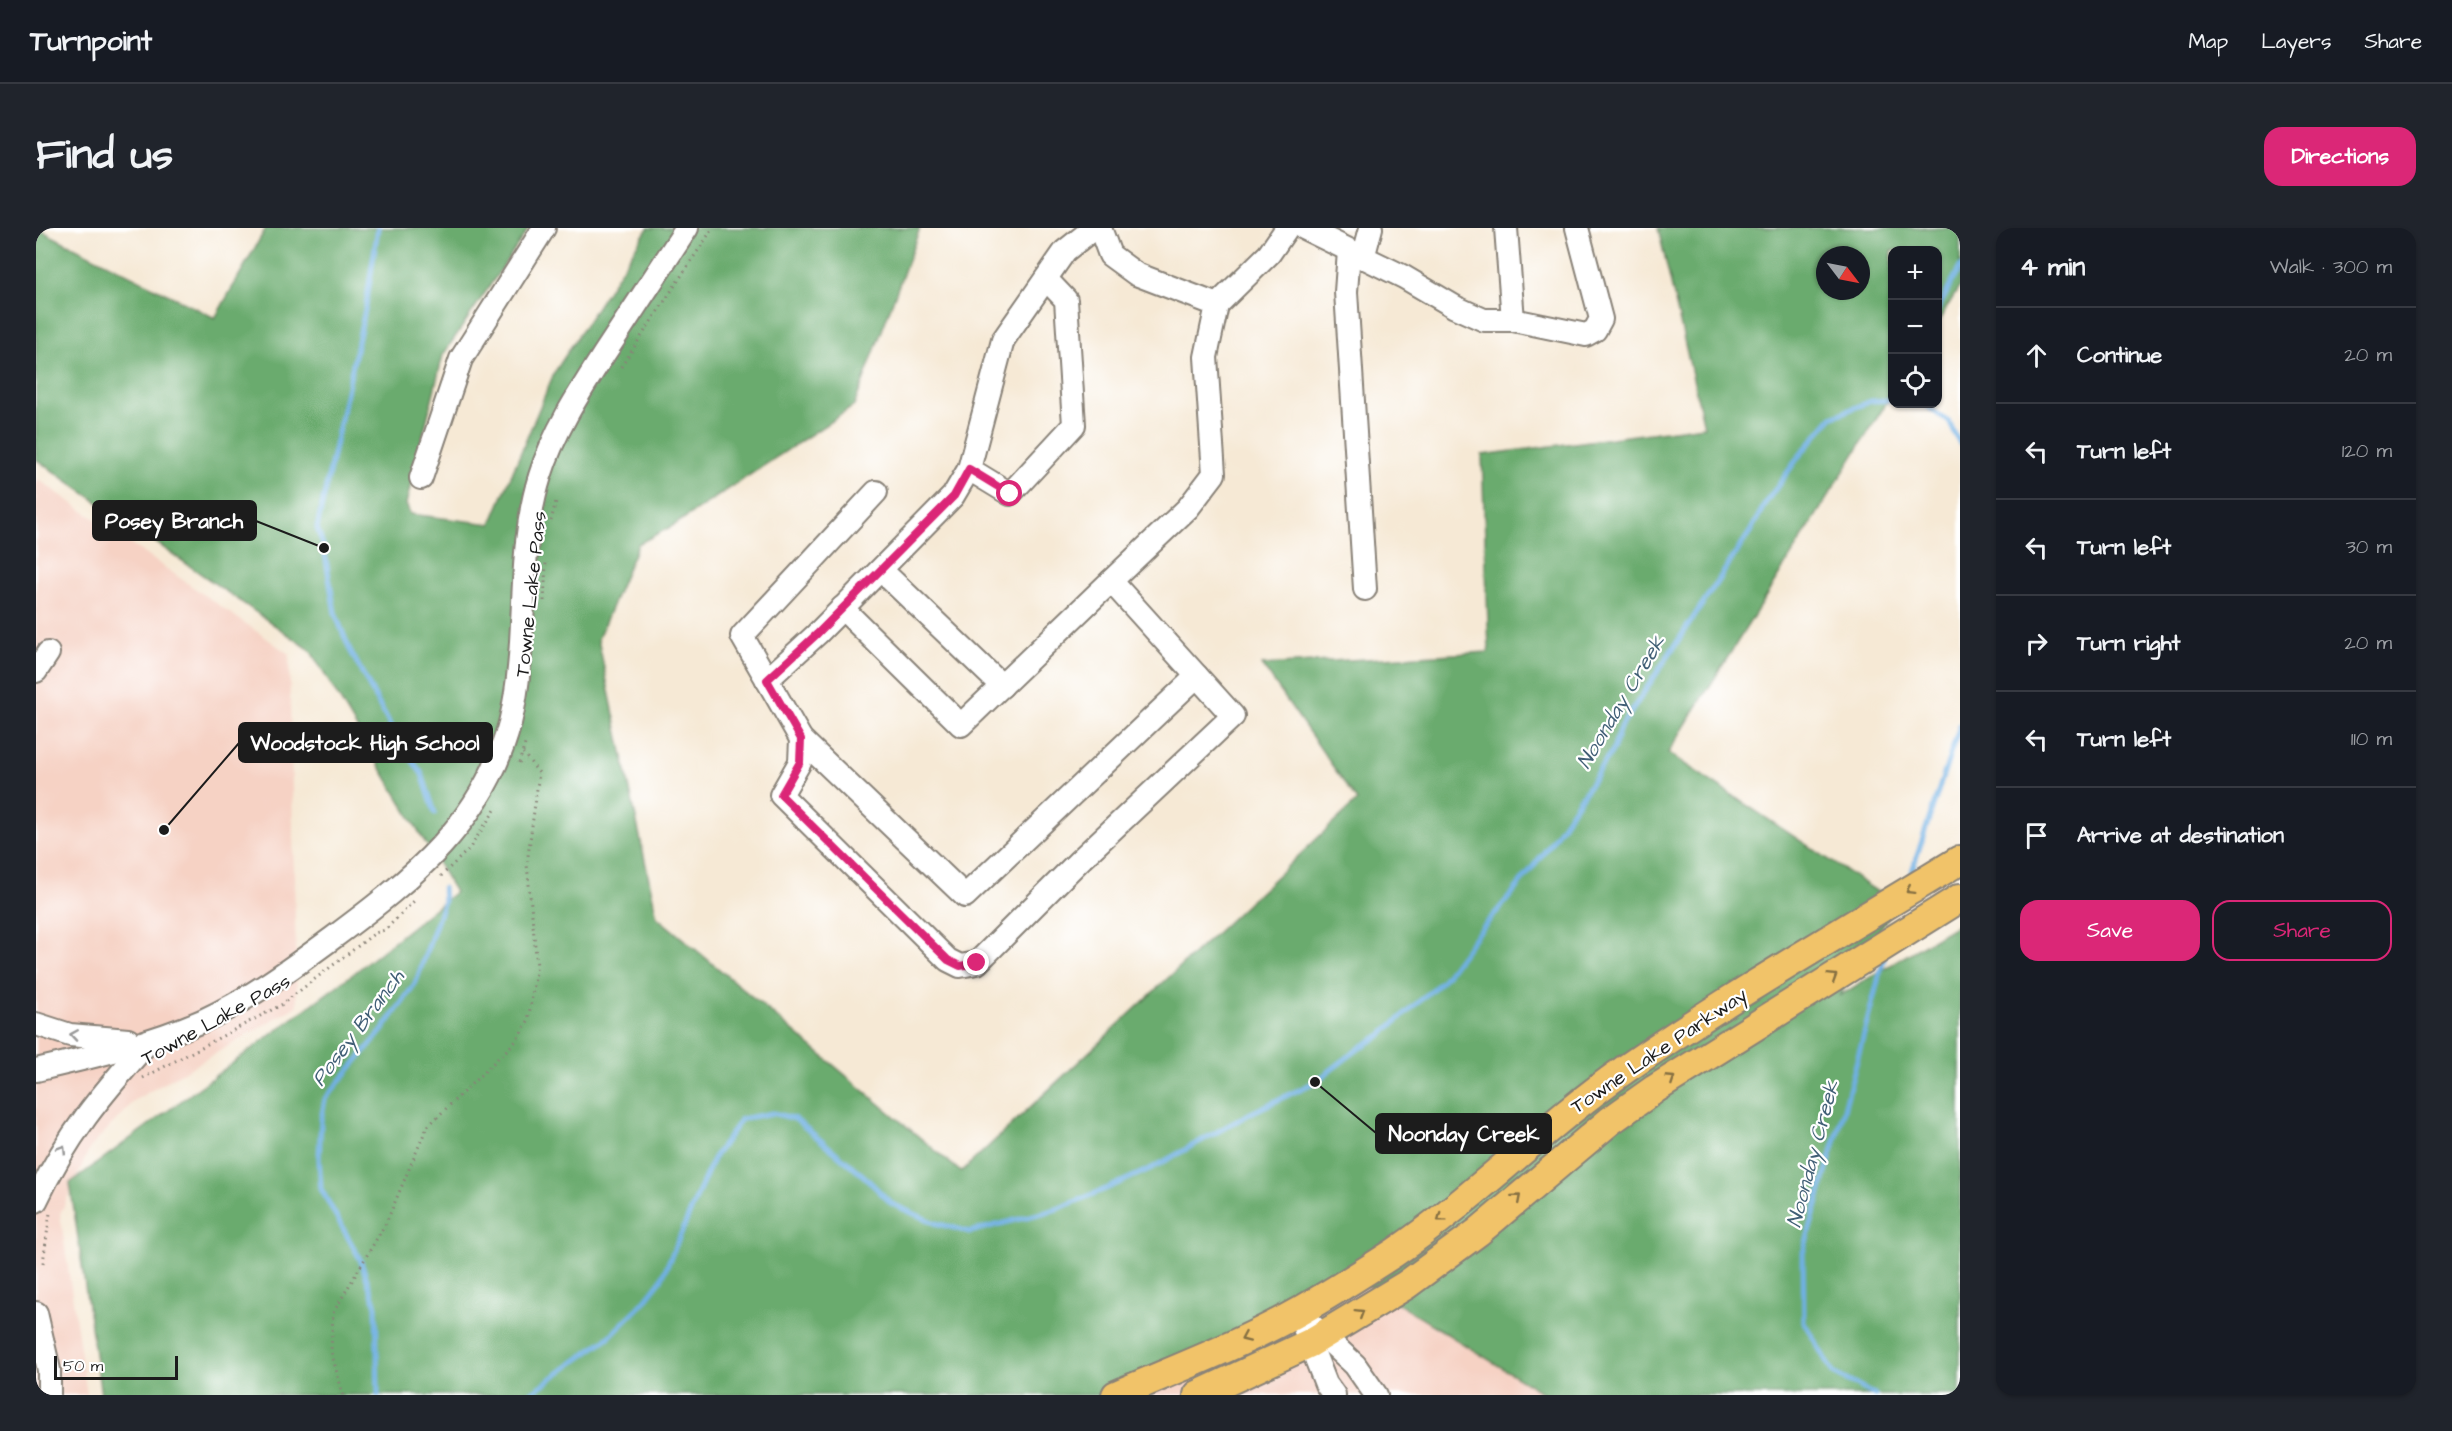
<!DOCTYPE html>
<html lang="en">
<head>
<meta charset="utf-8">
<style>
  body { margin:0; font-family:"Architects Daughter",sans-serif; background:#20242c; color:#f1f3f6 }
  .controls { position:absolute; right:18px; top:18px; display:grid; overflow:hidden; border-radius:12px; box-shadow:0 2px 4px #0004 }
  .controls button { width:54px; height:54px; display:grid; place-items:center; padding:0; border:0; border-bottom:2px solid #363941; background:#171b24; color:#f1f3f6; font:30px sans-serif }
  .compass { position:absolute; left:1780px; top:18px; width:54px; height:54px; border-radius:50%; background:#171b24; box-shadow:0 2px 4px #0004; rotate:122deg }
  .scale { position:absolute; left:18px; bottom:15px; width:124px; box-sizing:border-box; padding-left:6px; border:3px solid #1c1c1c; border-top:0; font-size:16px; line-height:21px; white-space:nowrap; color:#1c1c1c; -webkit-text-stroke:4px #fff; paint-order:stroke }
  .stop { position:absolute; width:18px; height:18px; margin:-14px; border:4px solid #db2777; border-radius:50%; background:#fff }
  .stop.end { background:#db2777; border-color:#fff; box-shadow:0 2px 6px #0008 }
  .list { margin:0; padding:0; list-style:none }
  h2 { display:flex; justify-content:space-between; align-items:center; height:78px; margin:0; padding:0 24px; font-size:26px }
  h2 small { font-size:20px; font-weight:400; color:#9ea1a6 }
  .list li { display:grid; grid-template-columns:39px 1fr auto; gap:18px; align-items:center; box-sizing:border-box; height:96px; padding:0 24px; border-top:2px solid #363941 }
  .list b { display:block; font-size:22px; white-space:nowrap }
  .list em { font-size:20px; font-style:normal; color:#9ea1a6 }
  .actions { display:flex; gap:12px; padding:18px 24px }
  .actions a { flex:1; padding:14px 0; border:2px solid #db2777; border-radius:18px; text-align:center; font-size:21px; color:#db2777 }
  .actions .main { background:#db2777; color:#fff }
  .icon { flex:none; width:33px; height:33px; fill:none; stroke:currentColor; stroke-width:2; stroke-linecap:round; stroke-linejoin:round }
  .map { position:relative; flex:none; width:1924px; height:1167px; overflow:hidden; border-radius:18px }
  header { display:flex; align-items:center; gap:36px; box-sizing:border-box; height:84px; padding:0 30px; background:#171b24; border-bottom:2px solid #363941 }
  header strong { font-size:28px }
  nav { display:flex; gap:33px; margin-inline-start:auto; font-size:21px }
  .intro { display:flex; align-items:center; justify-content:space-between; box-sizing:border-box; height:144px; padding:0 36px }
  h1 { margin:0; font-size:42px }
  .button { padding:15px 27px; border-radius:18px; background:#db2777; color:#fff; font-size:21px; font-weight:700 }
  main { display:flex; gap:36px; padding:0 36px }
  aside { flex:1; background:#171b24; border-radius:18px; box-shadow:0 2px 4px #0004 }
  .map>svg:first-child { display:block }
  .built { fill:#f6d2c4 }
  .forest { fill:#6bab6e; stroke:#446445; stroke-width:1.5; fill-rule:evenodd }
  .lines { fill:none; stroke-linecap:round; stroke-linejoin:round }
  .stream { stroke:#6fb0e3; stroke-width:5 }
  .minor-casing { stroke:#898278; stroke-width:26 }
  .major-casing { stroke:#898278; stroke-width:32 }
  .path { stroke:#898278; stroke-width:3; stroke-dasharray:1.5 4.5; stroke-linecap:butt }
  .minor { stroke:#fff; stroke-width:22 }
  .major { stroke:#f1c369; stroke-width:28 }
  .oneway { stroke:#867042 }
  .oneway2 { stroke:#999 }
  .route { stroke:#db2777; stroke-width:8 }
  .labels { text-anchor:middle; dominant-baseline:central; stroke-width:4.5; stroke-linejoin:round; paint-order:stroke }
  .street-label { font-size:20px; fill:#1c1c1c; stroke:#fff }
  .water-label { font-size:21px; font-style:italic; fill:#415f76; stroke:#fff }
  .leader { fill:none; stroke:#1c1c1c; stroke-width:2 }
  .callout-dot { fill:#1c1c1c; stroke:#fff; stroke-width:2 }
  .callout { fill:#1c1c1c; stroke:#1c1c1c; stroke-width:2 }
  .callout-label { font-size:21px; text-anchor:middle; font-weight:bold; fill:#fff }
</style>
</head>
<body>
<header>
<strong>Turnpoint</strong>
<nav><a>Map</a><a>Layers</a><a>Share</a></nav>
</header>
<div class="intro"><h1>Find us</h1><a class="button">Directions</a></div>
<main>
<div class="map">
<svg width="1924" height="1167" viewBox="0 0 1924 1167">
  <rect width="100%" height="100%" fill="#fff"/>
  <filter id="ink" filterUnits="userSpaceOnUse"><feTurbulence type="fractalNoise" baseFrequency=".0167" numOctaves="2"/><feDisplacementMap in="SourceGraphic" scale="12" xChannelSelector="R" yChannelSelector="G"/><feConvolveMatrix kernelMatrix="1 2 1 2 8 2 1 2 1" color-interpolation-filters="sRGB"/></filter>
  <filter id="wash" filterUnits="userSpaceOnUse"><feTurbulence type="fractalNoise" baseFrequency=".008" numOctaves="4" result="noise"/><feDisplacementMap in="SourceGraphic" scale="24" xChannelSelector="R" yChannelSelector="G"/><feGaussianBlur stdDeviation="1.35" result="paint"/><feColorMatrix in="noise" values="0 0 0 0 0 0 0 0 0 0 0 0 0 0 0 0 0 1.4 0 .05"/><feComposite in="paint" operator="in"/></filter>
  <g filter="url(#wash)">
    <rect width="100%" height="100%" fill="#f6e9d5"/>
    <g class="built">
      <path d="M0,250L253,426L261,778L99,872L54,920L24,986L51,1167H0Z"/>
      <path d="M1322,1051L1510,1167H1072Z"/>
    </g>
    <path class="forest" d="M0,0L179,90L230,0H493L407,127L370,276L374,286L455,296L518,145L612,0H884L818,178L638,297L602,316L562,411L621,689L925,944L1321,573L1226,437L1453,424L1446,227L1668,198L1622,0H1924V58L1902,94V22H1856V166L1632,525L1860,676L1803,768L1924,695V1167H1510L1322,1051L1072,1167H65L34,955L317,746L419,664L274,422L0,231ZM1789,27H1825V63H1789Z"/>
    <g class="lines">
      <g class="stream">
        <path d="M342,0L330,77L281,300L288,320L299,385L313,420L362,512L386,546L399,585"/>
        <path d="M1902,81L1924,39"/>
        <path d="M1887,176L1913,194L1924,216"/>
        <path d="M1873,652L1924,497"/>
        <path d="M342,1167L340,1078L324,1031L285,961L283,930L285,892L289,871L346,803L380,754L408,673L407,660"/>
        <path d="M492,1167L573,1109L607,1075L625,1052L677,931L705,891L737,885L759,891L829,949L856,976L899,995L934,1004L1021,981L1072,960L1118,939L1215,885L1279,854L1325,819L1345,807L1379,777L1406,753L1438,710L1475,667L1512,619L1578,520L1583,502L1714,304L1730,274L1764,227L1796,189L1835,173L1856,172"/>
        <path d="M1839,1167L1797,1145L1768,1094L1767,1025L1806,889L1848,730"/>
      </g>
    </g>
  </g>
  <g filter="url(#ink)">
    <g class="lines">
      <g class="minor-casing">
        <g id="minor">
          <path d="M1064,0L1074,27L1100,46L1181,77"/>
          <path d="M1268,0L1368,49L1419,79L1448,92H1477L1550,107L1559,102L1565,91L1541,0"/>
          <path d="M1470,0L1477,92"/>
          <path d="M1313,23L1310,64L1329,361"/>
          <path d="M1327,30L1335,0"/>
          <path d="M933,241L974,266L1038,197L1030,72L1010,51"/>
          <path d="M385,250L425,131L508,0"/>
          <path d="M840,264L706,408L765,511L764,534L745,567L912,732L924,738L941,735L1043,633L1197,488L1075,353L1152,280L1178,246L1170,129L1181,77L1233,26L1251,0"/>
          <path d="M845,342L966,458"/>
          <path d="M806,380L925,497L1075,353"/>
          <path d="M0,443L12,425"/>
          <path d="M731,452L781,406L917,268L933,241L967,112L1029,23L1058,0"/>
          <path d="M765,511L929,668L1161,448"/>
          <path d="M0,796L34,807L92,812"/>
          <path d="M0,842C56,829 113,816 166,793C214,771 256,740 298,709C376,651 448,594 474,495C494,414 479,328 504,248C518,203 543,165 568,126C596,84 623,42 651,0"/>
          <path d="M0,973C31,907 65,867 113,813"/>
          <path d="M1262,1084L1319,1137L1340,1167"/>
          <path d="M0,1085L13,1142V1167"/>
          <path d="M1268,1100L1290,1156L1298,1167"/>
        </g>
      </g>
      <g class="major-casing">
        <g id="major">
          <path d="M1080,1167C1142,1140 1206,1116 1264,1083C1296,1065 1327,1045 1358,1025C1440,969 1509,897 1591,840C1698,766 1813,700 1924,632"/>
          <path d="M1162,1167L1274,1115L1370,1057L1442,1004L1574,893L1619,861L1924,670"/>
        </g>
      </g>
      <g class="path">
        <path d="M585,139L677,0"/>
        <path d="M515,293L520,273"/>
        <path d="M508,373L510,335"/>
        <path d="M483,535L490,513"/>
        <path d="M405,648L433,621L461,579"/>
        <path d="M107,850L245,777L339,705L349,702L380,671"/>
        <path d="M7,1035L14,985"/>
        <path d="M307,1167L295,1123L297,1085L350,995L391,899L480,813L492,793L501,738L491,636L503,545L487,525"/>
      </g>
      <use href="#minor" class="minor"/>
      <use href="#major" class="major"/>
    </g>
    <defs><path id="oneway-chevron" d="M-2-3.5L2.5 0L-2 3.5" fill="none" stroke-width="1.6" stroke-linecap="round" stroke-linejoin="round" transform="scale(1.5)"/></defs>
    <g class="oneway">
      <use href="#oneway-chevron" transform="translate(1874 662) rotate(148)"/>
      <use href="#oneway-chevron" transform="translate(1797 749) rotate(-32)"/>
      <use href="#oneway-chevron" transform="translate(1635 851) rotate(-33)"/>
      <use href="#oneway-chevron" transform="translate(1481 970) rotate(-41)"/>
      <use href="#oneway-chevron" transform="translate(1405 990) rotate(143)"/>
      <use href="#oneway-chevron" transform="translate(1324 1085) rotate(-32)"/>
      <use href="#oneway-chevron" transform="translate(1209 1110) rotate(156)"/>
    </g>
    <g class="oneway2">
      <use href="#oneway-chevron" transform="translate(38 807) rotate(-171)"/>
      <use href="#oneway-chevron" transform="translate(26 921) rotate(-58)"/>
    </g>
  </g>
  <g class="lines" filter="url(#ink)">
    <path class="route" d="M941,735L924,738L912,732L745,567L764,534L765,511L731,452L781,406L918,268L933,241L974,266"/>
  </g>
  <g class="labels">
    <g class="street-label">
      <text transform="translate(495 366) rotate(-84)">Towne Lake Pass</text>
      <text transform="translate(180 792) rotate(-29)">Towne Lake Pass</text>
      <text transform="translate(1623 823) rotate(-34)">Towne Lake Parkway</text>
    </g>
    <g class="water-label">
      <text transform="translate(1585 474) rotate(-59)">Noonday Creek</text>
      <text transform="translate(322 800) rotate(-53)">Posey Branch</text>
      <text transform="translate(1777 926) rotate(-75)">Noonday Creek</text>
    </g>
  </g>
  <path class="leader" d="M288 320L220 293M128 602L203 515M1279 854L1340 905"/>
  <g class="callout-dot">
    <circle cx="288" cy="320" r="6"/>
    <circle cx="128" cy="602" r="6"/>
    <circle cx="1279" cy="854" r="6"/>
  </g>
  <g class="callout">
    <rect x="57" y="273" width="163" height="39" rx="6"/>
    <rect x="203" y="495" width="253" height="39" rx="6"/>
    <rect x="1340" y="886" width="175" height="39" rx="6"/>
  </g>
  <g class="callout-label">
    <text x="138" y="300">Posey Branch</text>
    <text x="329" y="522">Woodstock High School</text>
    <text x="1428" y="913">Noonday Creek</text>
  </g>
</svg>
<div class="controls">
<button>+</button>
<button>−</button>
<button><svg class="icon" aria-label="locate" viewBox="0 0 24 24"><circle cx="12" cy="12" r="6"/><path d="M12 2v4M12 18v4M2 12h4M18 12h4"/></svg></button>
</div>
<svg class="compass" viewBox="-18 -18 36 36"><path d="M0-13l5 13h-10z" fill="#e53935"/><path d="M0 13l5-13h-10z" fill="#9ea1a6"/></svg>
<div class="scale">50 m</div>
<div class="stop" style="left:974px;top:266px"></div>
<div class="stop end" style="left:941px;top:735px"></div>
</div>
<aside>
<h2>4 min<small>Walk · 300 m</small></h2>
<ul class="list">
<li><svg class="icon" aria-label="ahead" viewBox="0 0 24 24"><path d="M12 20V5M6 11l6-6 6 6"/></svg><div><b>Continue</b></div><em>20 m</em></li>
<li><svg class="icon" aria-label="left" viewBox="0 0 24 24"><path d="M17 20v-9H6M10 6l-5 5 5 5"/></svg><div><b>Turn left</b></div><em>120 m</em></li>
<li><svg class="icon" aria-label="left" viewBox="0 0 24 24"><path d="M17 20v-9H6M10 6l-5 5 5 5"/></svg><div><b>Turn left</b></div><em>30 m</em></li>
<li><svg class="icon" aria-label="right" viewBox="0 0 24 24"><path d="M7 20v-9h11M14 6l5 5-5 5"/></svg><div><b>Turn right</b></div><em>20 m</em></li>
<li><svg class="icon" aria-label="left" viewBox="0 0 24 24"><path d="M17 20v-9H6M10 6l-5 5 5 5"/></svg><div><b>Turn left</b></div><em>110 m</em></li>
<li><svg class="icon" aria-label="arrive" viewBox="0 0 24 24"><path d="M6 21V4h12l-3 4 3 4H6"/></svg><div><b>Arrive at destination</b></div></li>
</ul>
<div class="actions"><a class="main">Save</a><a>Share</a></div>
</aside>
</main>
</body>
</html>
